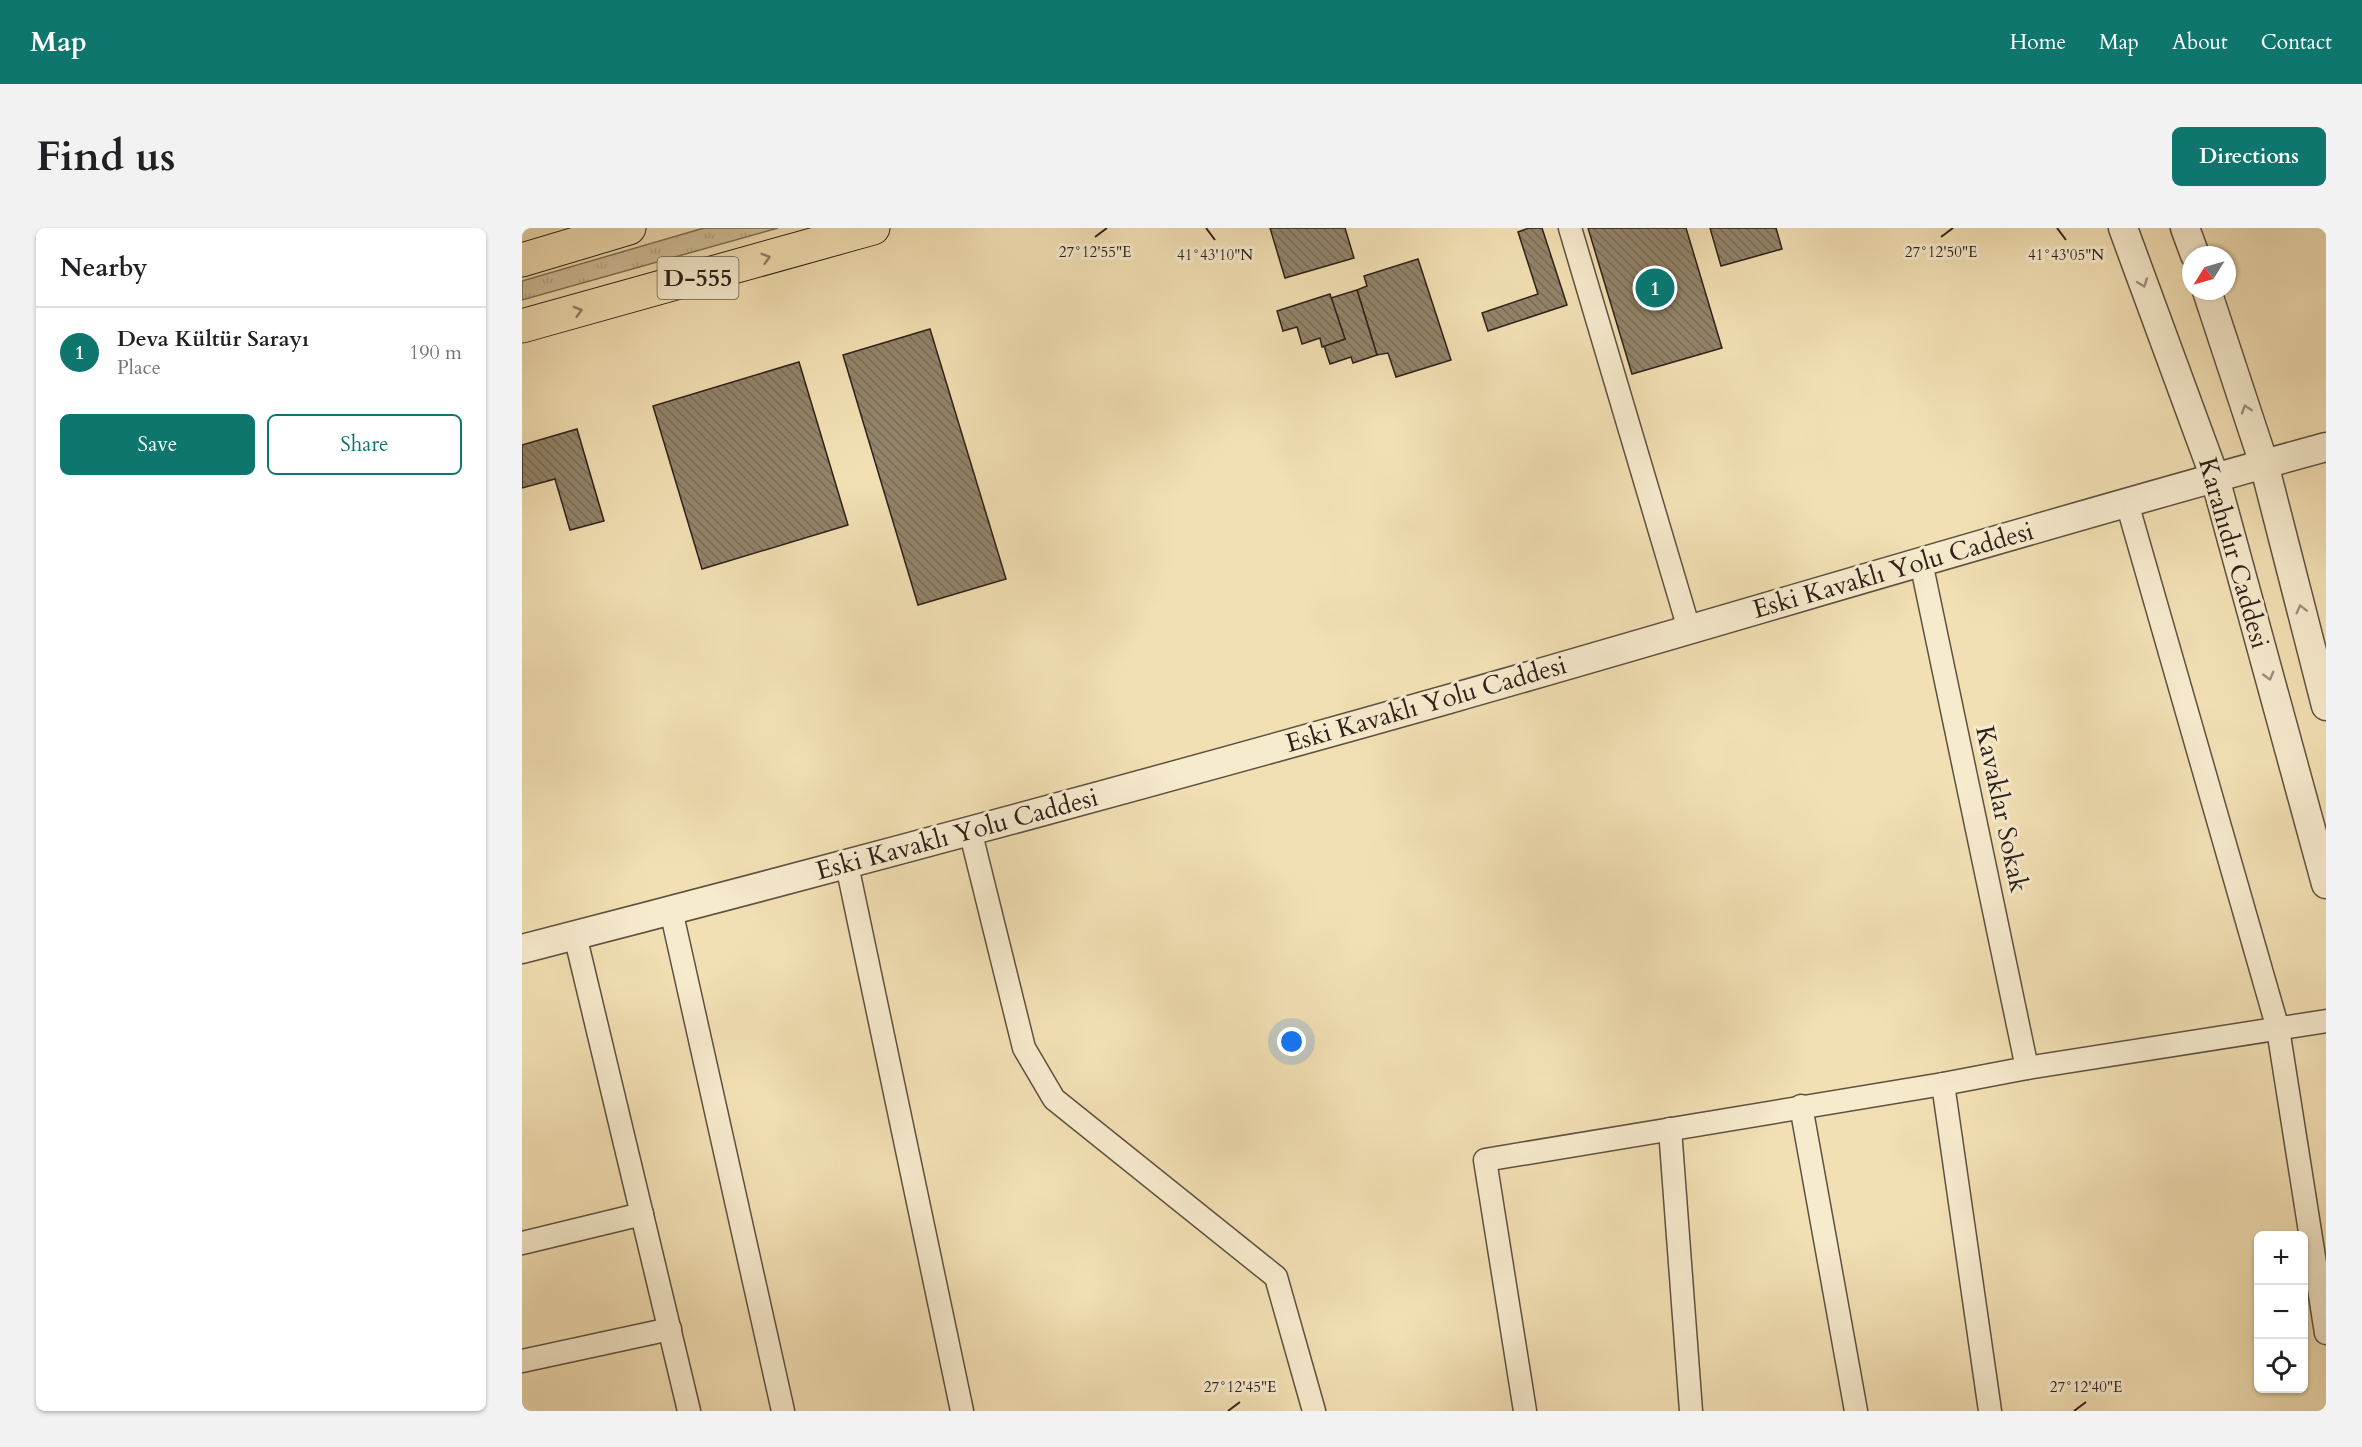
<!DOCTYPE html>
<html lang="en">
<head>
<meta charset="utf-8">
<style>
  body { margin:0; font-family:Cardo,serif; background:#f2f2f2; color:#202124 }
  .controls { position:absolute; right:18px; bottom:18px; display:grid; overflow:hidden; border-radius:9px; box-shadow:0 2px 4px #0004 }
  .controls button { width:54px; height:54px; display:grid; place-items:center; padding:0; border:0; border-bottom:2px solid #e0e0e0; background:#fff; color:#202124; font:30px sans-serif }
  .compass { position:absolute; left:1660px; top:18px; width:54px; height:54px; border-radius:50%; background:#fff; box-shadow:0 2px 4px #0004; rotate:233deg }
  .you { position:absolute; left:770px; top:814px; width:21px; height:21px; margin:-15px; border:4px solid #fff; border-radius:50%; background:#1a73e8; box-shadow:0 0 0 9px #1a73e833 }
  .badge { display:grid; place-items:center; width:39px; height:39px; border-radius:50%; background:#0f766e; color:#fff; font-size:20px; font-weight:700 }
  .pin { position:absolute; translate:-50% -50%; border:3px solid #fff; box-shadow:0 2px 6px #0006 }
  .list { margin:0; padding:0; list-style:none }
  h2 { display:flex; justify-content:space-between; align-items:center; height:78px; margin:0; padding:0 24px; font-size:26px }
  h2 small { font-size:20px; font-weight:400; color:#757577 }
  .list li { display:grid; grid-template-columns:39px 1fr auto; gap:18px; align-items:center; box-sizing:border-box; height:90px; padding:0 24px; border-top:2px solid #e0e0e0 }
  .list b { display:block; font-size:22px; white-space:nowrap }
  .list p { margin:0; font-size:20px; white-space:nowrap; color:#757577 }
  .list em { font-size:20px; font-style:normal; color:#757577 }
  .actions { display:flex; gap:12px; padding:18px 24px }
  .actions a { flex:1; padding:14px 0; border:2px solid #0f766e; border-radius:9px; text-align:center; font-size:21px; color:#0f766e }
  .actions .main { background:#0f766e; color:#fff }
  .icon { flex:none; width:33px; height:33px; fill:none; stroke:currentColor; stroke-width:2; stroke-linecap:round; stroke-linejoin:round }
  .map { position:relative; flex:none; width:1804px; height:1183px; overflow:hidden; border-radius:9px }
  header { display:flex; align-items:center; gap:36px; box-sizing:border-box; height:84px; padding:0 30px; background:#0f766e; color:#fff }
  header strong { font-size:28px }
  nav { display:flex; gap:33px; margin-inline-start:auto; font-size:21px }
  .intro { display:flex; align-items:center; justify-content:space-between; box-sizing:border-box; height:144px; padding:0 36px }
  h1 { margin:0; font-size:42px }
  .button { padding:15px 27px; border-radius:9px; background:#0f766e; color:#fff; font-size:21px; font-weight:700 }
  main { display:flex; gap:36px; padding:0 36px }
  aside { flex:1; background:#fff; border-radius:9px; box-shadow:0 2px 4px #0004 }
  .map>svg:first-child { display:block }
  .grass { fill:url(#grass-tufts); stroke:#7e705a; stroke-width:1.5 }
  .building { fill:url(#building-back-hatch); stroke:#2c211a; stroke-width:1.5 }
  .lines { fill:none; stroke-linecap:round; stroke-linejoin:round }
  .minor-casing { stroke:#5e5140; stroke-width:25 }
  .tertiary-casing { stroke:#5e5140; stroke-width:31 }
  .trunk-casing { stroke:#2c211a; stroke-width:35 }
  .minor { stroke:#f7ebce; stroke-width:22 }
  .tertiary { stroke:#f7ebce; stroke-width:28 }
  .trunk { stroke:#f2e0b4; stroke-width:33 }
  .oneway { stroke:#8f8067 }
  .oneway2 { stroke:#9c907d }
  .ticks { fill:none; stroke:#2c211a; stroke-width:2 }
  .labels { text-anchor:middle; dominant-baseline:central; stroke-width:6; stroke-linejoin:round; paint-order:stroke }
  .shield { fill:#f7ebce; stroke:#695e50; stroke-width:1.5 }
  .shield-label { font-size:24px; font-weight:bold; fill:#2c211a }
  .street-label { font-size:26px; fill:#2c211a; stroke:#f7ebce }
  .ticks-label { font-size:15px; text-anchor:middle; fill:#2c211a; stroke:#f7ebce; stroke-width:6; stroke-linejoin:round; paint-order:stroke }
</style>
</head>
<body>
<header>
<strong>Map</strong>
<nav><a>Home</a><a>Map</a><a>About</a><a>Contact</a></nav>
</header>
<div class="intro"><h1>Find us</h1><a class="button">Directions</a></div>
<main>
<aside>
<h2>Nearby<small></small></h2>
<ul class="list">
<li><span class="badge">1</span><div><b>Deva Kültür Sarayı</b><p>Place</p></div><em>190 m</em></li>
</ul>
<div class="actions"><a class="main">Save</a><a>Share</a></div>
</aside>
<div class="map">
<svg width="1804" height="1183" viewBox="0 0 1804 1183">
  <defs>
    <pattern id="grass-tufts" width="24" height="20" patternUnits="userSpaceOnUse" patternTransform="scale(1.5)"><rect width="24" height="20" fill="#d0c09a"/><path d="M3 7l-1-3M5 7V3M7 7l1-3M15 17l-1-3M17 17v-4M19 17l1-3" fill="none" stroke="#b3a584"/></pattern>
    <pattern id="building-back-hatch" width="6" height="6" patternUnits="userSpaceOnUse" patternTransform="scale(1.5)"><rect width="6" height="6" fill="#93846a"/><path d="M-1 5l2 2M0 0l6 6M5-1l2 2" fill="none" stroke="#786c56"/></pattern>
  </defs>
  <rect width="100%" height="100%" fill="#f2e0b4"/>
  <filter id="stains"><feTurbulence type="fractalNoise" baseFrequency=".00333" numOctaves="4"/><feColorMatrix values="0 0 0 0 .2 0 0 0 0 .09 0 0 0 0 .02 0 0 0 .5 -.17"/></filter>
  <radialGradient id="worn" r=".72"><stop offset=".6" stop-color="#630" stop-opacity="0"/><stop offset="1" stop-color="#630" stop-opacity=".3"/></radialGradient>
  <path class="grass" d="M182,0H256L0,72V53Z"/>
  <g class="building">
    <path d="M748,0H823L832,30L763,50Z"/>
    <path d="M1007,0H1020L1045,77L966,103L960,85L1016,66L996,4Z"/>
    <path d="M1066,0H1164L1200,120L1110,146Z"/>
    <path d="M1188,0H1254L1260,21L1199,38Z"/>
    <path d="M896,31L929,132L874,149L866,125L855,127L835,62L845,58L842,48Z"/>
    <path d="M835,62L855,127L831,135L829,129L808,136L802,118L823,111L809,70Z"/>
    <path d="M808,66L823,111L800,119L798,110L780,116L775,99L761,103L755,83Z"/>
    <path d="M408,101L484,351L396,377L321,127Z"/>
    <path d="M277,134L326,297L180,341L131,178Z"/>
    <path d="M55,201L82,293L48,302L33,251L0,260V217Z"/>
  </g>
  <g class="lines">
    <g class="minor-casing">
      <g id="minor">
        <path d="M1048,0L1167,401"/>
        <path d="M1605,275L1756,801L1804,1105"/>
        <path d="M1399,334L1505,840"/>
        <path d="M448,602L502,820L532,871L754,1049L792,1183"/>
        <path d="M325,637L440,1183"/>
        <path d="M149,682L261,1183"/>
        <path d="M53,707L167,1183"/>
        <path d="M1421,856L1468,1183"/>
        <path d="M1279,878L1334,1183"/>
        <path d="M1148,901L1169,1183"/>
        <path d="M0,1015L120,986"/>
        <path d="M0,1133L148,1101"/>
        <path d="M1003,1183L963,932L1421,856L1505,840L1804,793"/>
      </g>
    </g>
    <g class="tertiary-casing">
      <g id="tertiary">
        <path d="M1601,0L1693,250L1804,656"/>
        <path d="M1663,0L1673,27"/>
        <path d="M1685,63L1742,236L1804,478"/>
        <path d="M0,721C310,641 619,558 927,471C1219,388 1510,299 1804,219"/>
      </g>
    </g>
    <g class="trunk-casing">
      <g id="trunk">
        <path d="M0,32L107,0"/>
        <path d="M0,98L351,0"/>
      </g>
    </g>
    <use href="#minor" class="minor"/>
    <use href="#tertiary" class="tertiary"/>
    <use href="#trunk" class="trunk"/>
  </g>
  <defs><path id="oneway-chevron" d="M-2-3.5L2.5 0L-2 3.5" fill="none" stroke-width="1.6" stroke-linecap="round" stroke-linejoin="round" transform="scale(1.5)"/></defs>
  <g class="oneway">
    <use href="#oneway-chevron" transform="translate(244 30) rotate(-16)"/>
    <use href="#oneway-chevron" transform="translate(56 83) rotate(-16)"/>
  </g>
  <g class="oneway2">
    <use href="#oneway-chevron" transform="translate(1621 55) rotate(70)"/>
    <use href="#oneway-chevron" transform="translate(1724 181) rotate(-108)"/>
    <use href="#oneway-chevron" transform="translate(1779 381) rotate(-104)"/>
    <use href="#oneway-chevron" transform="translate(1747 448) rotate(75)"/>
  </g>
  <path class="ticks" d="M684,0L693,12M1535,0L1544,12M573,9L585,0M1419,9L1431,0M706,1183L718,1174M1552,1183L1564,1174"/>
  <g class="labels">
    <rect class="shield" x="135.5" y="29" width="81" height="42" rx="4.5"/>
    <g class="shield-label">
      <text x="176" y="50">D-555</text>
    </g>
    <g class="street-label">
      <text transform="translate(1712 325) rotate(74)">Karahıdır Caddesi</text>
      <text transform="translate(1371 342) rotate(-16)">Eski Kavaklı Yolu Caddesi</text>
      <text transform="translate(904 476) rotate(-16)">Eski Kavaklı Yolu Caddesi</text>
      <text transform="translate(1480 581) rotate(78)">Kavaklar Sokak</text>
      <text transform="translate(435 606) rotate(-15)">Eski Kavaklı Yolu Caddesi</text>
    </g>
  </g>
  <g class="ticks-label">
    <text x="573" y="29">27°12'55"E</text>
    <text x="1419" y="29">27°12'50"E</text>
    <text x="693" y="32">41°43'10"N</text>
    <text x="1544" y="32">41°43'05"N</text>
    <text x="718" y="1164">27°12'45"E</text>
    <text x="1564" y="1164">27°12'40"E</text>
  </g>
  <rect width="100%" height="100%" filter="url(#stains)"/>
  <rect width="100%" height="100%" fill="url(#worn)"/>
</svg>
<div class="controls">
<button>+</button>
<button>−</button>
<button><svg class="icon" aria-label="locate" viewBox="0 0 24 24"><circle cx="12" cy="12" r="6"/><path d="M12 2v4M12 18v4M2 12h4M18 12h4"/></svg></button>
</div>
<svg class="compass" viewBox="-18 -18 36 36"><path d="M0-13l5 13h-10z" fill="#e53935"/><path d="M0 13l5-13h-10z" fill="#757577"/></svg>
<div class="you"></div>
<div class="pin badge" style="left:1133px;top:60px">1</div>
</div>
</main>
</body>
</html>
